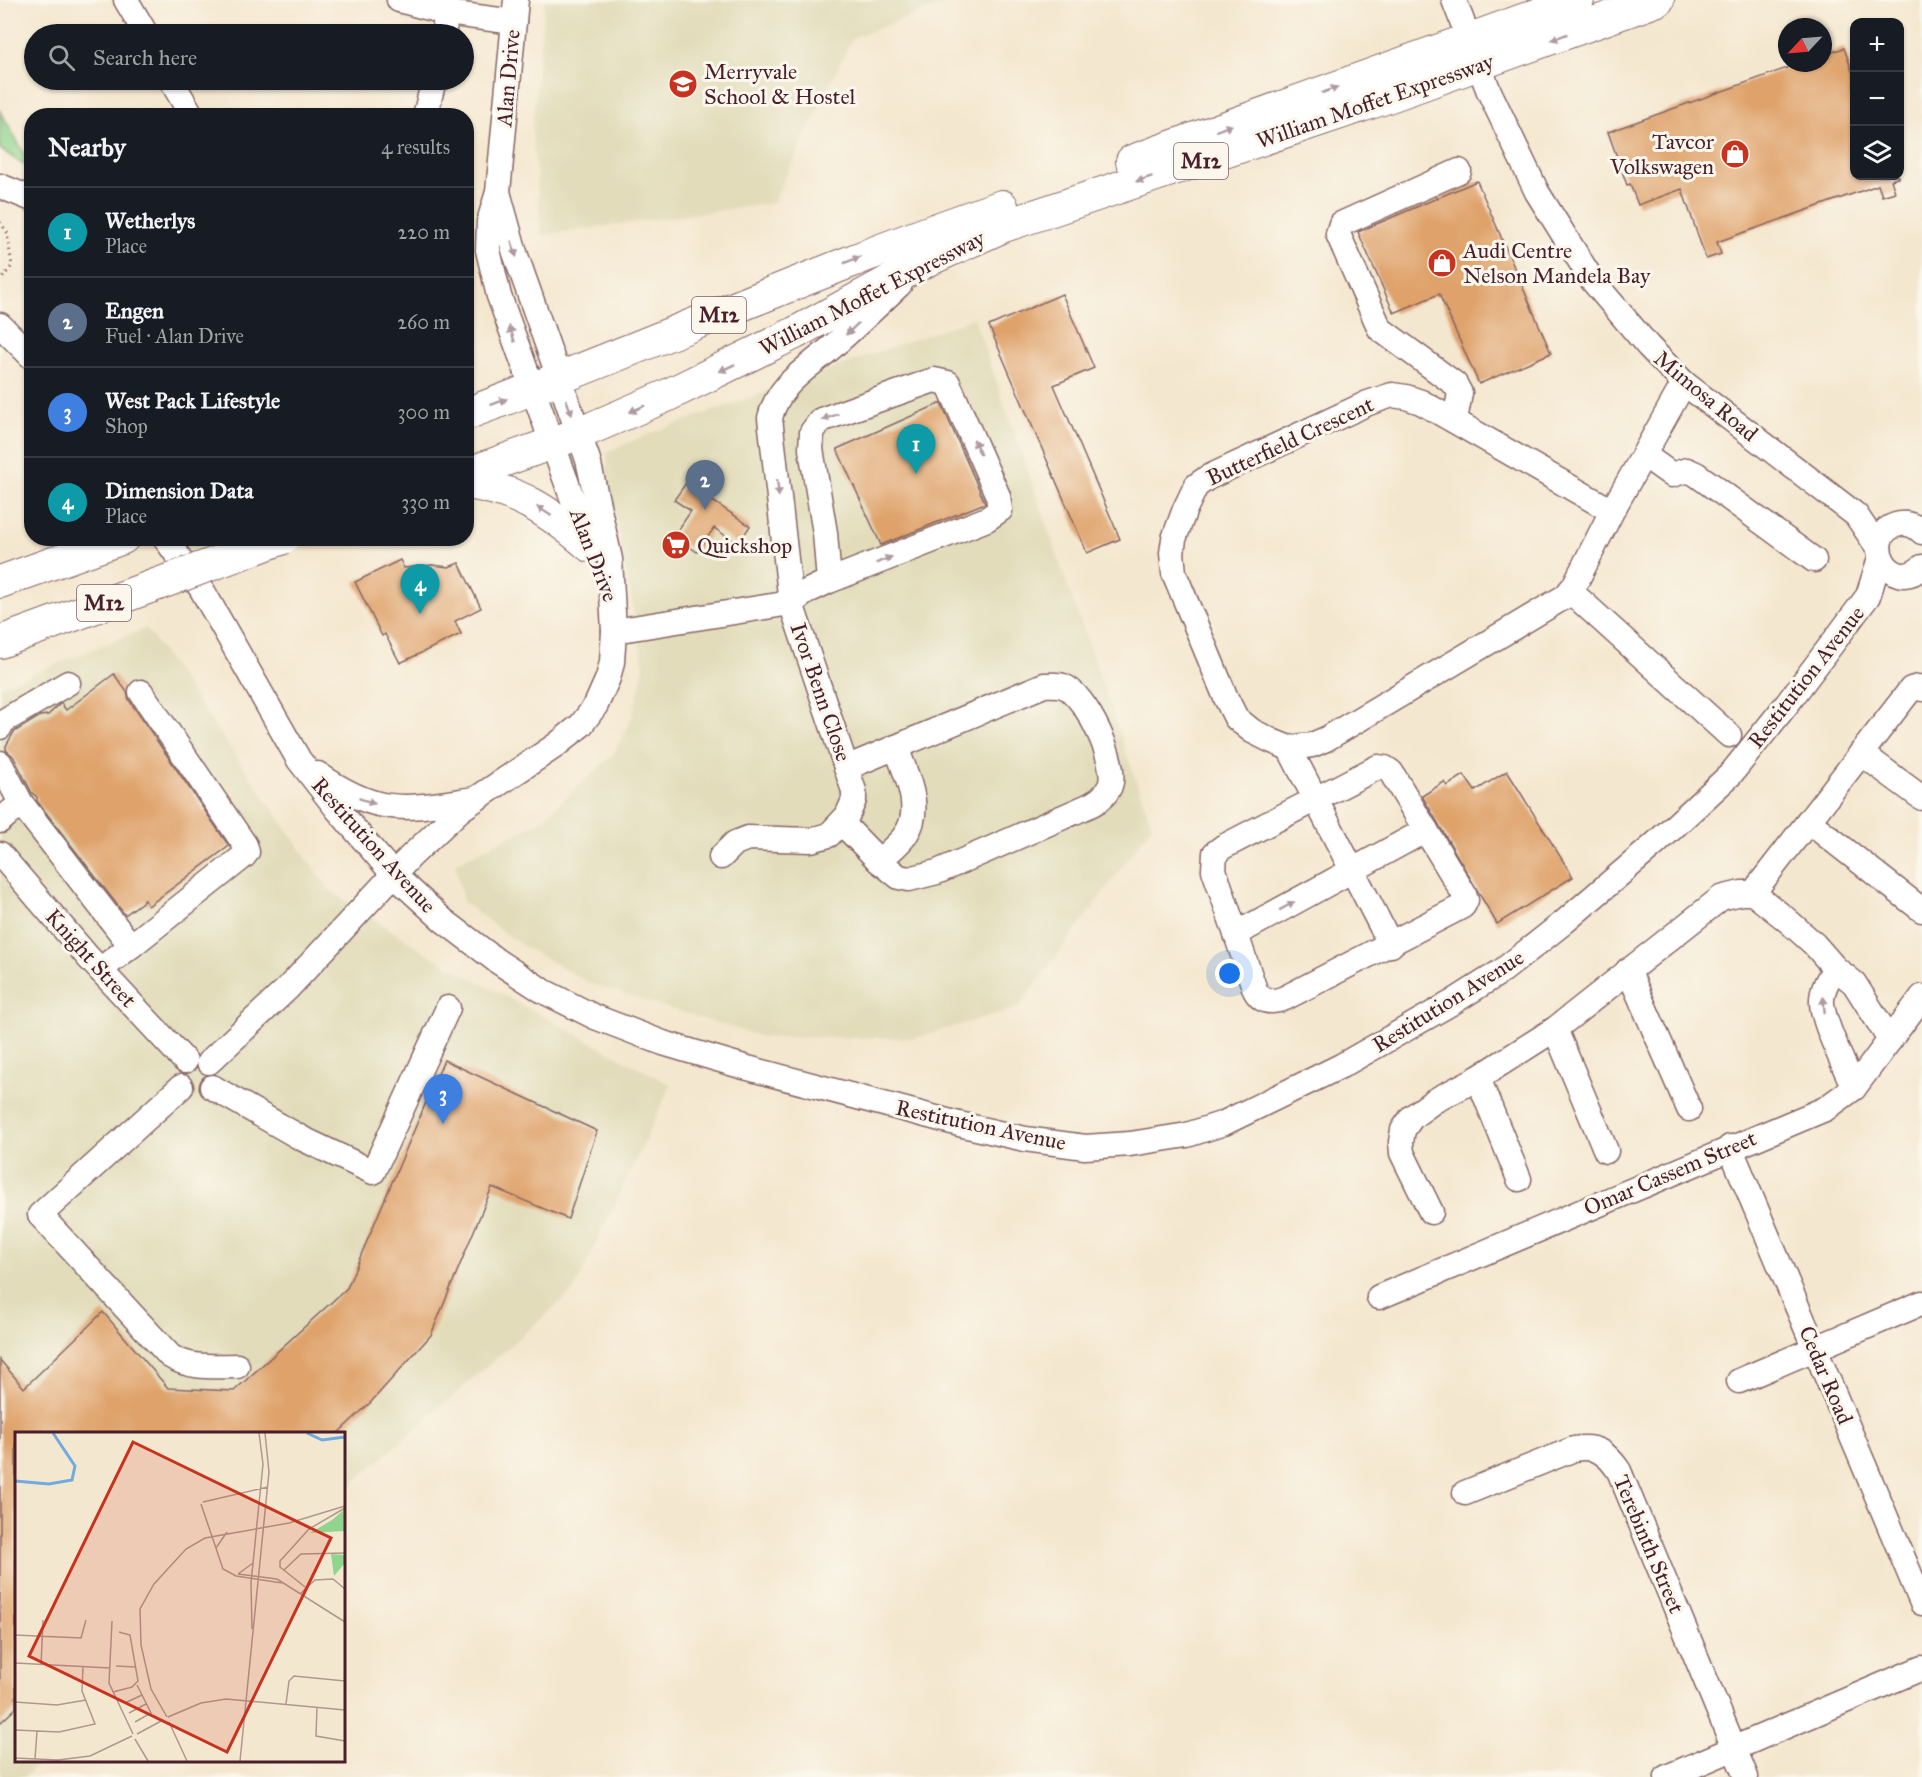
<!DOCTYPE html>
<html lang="en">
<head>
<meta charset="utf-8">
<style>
  body { margin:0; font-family:"IM FELL Great Primer",serif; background:#20242c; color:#f1f3f6 }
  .controls { position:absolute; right:18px; top:18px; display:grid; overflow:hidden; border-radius:12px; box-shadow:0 2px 4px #0004 }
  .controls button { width:54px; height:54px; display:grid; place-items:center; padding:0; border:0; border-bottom:2px solid #363941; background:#171b24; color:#f1f3f6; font:30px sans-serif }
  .compass { position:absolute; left:1778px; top:18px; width:54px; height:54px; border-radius:50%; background:#171b24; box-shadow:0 2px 4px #0004; rotate:244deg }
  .you { position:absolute; left:1230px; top:974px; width:21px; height:21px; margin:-15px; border:4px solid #fff; border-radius:50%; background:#1a73e8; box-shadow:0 0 0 9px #1a73e833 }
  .badge { display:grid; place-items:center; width:39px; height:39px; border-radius:50%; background:#c8321e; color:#fff; font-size:20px; font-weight:700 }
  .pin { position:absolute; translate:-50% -50px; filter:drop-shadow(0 2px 3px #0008) }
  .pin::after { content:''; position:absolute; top:32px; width:21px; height:18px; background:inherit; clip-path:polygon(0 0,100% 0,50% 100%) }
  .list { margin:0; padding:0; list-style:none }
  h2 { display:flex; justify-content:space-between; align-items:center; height:78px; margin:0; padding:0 24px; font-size:26px }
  h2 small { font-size:20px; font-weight:400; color:#9ea1a6 }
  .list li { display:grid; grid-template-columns:39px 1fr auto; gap:18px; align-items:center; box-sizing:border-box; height:90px; padding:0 24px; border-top:2px solid #363941 }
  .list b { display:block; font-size:22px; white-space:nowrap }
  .list p { margin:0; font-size:20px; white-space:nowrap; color:#9ea1a6 }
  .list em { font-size:20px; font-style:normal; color:#9ea1a6 }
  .icon { flex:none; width:33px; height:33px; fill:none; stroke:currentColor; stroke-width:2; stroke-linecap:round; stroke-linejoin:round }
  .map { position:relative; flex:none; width:1922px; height:1777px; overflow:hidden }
  .search { position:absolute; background:#171b24; box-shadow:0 2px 4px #0004; left:24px; top:24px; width:450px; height:66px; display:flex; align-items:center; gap:15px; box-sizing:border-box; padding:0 21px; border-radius:33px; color:#9ea1a6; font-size:22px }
  .panel { position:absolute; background:#171b24; box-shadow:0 2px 4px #0004; left:24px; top:108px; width:450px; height:438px; border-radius:24px }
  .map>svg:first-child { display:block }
  .built { fill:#e2dcba }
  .green { fill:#90d48d; stroke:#6d7a5c; stroke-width:1.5 }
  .building { fill:#dfa26b }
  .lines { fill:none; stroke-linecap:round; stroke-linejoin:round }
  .minor-casing { stroke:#866564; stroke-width:27 }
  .major-casing { stroke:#866564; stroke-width:34 }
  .path { stroke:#866564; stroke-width:3; stroke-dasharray:1.5 4.5; stroke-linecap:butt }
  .minor { stroke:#fff; stroke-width:24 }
  .major { stroke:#fff; stroke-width:32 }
  .major-bridge-casing { stroke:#866564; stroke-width:34; stroke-linecap:butt }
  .major-bridge { stroke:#fff; stroke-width:32 }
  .oneway { fill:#ae9aa0 }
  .labels { text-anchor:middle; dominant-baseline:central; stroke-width:6; stroke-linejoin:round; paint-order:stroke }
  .shield { fill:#fbf7ec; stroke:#7f6065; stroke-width:1.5 }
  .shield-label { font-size:21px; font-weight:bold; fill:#4a1f2b }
  .poi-label { font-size:22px; fill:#4a1f2b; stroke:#fbf7ec; text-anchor:start }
  .street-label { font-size:22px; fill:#4a1f2b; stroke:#fbf7ec }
  .inset-river { fill:none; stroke:#6eabe0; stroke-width:3 }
  .inset-road { fill:none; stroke:#b0978d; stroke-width:1.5 }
  .view { fill:#c8321e; fill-opacity:0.15; stroke:#c8321e; stroke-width:3 }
  .inset-edge { fill:none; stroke:#4a1f2b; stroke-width:3 }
</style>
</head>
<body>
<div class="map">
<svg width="1922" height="1777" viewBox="0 0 1922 1777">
  <rect width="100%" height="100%" fill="#fbf7ec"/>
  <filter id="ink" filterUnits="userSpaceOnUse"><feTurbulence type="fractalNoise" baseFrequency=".0167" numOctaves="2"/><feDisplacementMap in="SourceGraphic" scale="12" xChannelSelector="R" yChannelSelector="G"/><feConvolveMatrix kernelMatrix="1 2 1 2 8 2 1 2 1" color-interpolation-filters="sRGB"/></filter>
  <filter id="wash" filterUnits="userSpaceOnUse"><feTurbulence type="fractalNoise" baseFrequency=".008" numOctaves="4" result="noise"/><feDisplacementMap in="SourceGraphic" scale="24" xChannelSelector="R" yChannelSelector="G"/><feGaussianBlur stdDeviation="1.35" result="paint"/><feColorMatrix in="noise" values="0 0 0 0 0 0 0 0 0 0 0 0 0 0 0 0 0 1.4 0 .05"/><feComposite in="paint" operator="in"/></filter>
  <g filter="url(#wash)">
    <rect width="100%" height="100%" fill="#f4e7cf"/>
    <g class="built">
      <path d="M545,0H955L852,38L773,203L542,235L532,131Z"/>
      <path d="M974,318L1152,826L1018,1008L915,1038L762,1037L591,984L518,943L463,902L455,863L538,823L613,755L632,718L644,667L607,471V452L651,433Z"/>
      <path d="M146,628L329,890L436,959L671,1085L574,1290L344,1491V1434H16V1760L42,1761L24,1777H0V687Z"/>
    </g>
    <path class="green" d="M0,111L31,166V169L0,149Z"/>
    <g id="blocks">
      <g class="building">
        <path d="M1844,48L1854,77V176H1898V178L1891,180L1895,192L1882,196L1878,185L1717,242L1721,254L1706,259L1682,189L1638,205L1630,184L1627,185L1608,132L1801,63H1823V55Z"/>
        <path d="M1477,181L1551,353L1479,384L1439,294L1394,313L1358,232Z"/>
        <path d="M1062,294L1094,368L1054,385L1120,539L1087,553L989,326Z"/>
        <path d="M941,403L985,503L881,545L837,449Z"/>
        <path d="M686,483L750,526L738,544L714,528L697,552L674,536L691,511L674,500Z"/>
        <path d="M400,560L404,568L432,565L449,567L459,563L481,608L455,621L461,634L400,663L385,634L382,636L355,582Z"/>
        <path d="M114,674L127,692L129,700L229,846L148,906L145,900L125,915L37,801V797L32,793L13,756L6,750V746L14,732L40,716L48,715L61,703L66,710Z"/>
        <path d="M1507,771L1573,877L1497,924L1422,796L1444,782L1447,786L1464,775L1475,791Z"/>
        <path d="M444,1060L597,1131L568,1219L492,1187L431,1335L371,1402L337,1434H16V1708L0,1723V1360L24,1388L103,1312L168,1388L234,1391L347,1288Z"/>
      </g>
    </g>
  </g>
  <g filter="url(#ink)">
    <use href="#blocks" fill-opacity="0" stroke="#866564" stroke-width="1.5"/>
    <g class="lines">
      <g class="minor-casing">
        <g id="minor">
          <path d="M126,0L146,34"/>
          <path d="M399,0L447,13L514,22"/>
          <path d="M516,0L498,192L489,222L488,250L499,296L590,547"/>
          <path d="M1454,0L1488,89L1537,192L1592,280L1648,346L1684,383L1856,515L1879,549"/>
          <path d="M443,34L447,13"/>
          <path d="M171,80L192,116"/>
          <path d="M425,116L434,80"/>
          <path d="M0,186L32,199"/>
          <path d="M0,325L32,357"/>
          <path d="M1455,420L1460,393L1455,384L1380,329L1338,234L1341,224L1459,171"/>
          <path d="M1644,455L1672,475L1687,470L1696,474L1814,560"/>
          <path d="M1612,511L1421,402L1406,397L1392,395L1368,403L1207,478L1196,486L1185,509L1174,539L1172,553L1174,573L1226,698L1236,718L1252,731L1272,741L1289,748L1312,745L1326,739L1566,596L1574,586L1612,511L1684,383"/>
          <path d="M1922,532C1915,525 1905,522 1896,525C1859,537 1890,596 1922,567"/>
          <path d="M165,538L201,588L299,760L338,810L394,875L443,920L497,961L543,991L595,1017L663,1043L744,1067L959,1124L1025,1139L1085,1147L1130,1144L1187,1135L1224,1123L1341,1066L1453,1002L1502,971L1563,923L1654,845L1730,775L1787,704L1868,596L1880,558"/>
          <path d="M1570,591L1729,735"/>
          <path d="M614,631L791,603L808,591L829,581L987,519L1000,510L998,496L948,383L934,380L821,420L812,432L811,449L825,533L829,581"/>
          <path d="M0,727L2,722L68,683"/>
          <path d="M1289,748L1391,945"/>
          <path d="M1861,753L1922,798"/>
          <path d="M0,763L21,803L131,946L100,970"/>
          <path d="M1378,767L1385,768L1391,772L1464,894L1466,900L1463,906L1285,998C1272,1003 1262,1003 1255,990L1214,870L1215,853L1223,847Z"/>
          <path d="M318,774C380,817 404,809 475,799"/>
          <path d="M0,821L21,803"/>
          <path d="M1808,821L1922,910"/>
          <path d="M842,823L879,861L899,877L909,879L937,872L1086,807C1097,802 1105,797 1110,786C1119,764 1085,693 1063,686C1057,684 1050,685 1044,685L846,768"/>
          <path d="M0,854L88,957L185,1061"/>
          <path d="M721,857L735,843L748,838L811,840L829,835L847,816L854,800V791L791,603L770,418C778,384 807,369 832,347C855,327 878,305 900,284"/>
          <path d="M879,861C887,853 900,844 906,834C924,808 905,773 896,747"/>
          <path d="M1753,893L1911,689L1918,687L1922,689"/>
          <path d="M1236,934L1426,830"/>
          <path d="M131,946L244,856L247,852L245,845L141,692"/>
          <path d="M1835,968C1829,978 1821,990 1822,1003C1823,1023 1845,1067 1854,1088"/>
          <path d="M1628,970L1689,1109"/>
          <path d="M1555,1029L1606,1151"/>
          <path d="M209,1062L287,989L410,857L461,809L555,746L581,725L596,705L608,678L612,662L614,631L610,559L588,460L515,253L498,192"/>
          <path d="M1478,1078L1519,1179"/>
          <path d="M181,1087L40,1215L170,1356C190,1369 215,1366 237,1366"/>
          <path d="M212,1087L301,1138L373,1172L448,1008"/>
          <path d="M1730,1147L1922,1603"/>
          <path d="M1431,1212L1402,1153L1401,1142L1403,1130L1412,1117L1434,1101L1478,1078L1555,1029L1721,898L1741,893H1753L1787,920L1814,944L1835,968L1854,983L1890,1040"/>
          <path d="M1379,1297L1825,1109L1854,1088L1922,997"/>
          <path d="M1739,1381L1922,1303"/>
          <path d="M1465,1493L1574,1449C1596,1445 1607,1453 1619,1471L1746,1777"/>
          <path d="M1667,1777L1922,1668"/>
        </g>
      </g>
      <g class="major-casing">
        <g id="major">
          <path d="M1132,161L1578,0"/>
          <path d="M466,414C646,347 821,268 1002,206"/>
          <path d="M466,474L578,434L666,396L795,333L926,261L1004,226L1379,100L1658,0"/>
          <path d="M466,483C519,490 551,513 590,546"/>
          <path d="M0,582L123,538"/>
          <path d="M0,642L150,587"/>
        </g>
      </g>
      <path class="path" d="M0,222L7,232L12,266L0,281"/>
      <use href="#minor" class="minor"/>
      <use href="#major" class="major"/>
      <g class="major-bridge-casing">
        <path id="major-bridge" d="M150,587L283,538"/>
      </g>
      <use href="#major-bridge" class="major-bridge"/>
    </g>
    <defs><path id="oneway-solid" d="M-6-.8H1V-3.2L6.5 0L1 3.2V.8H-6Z" transform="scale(1.5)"/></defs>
    <g class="oneway">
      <use href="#oneway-solid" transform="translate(1559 37) rotate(160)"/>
      <use href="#oneway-solid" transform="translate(1330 90) rotate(-20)"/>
      <use href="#oneway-solid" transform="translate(1224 128) rotate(-20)"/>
      <use href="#oneway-solid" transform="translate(1144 179) rotate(162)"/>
      <use href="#oneway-solid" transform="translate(514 249) rotate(73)"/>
      <use href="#oneway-solid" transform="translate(852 260) rotate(-22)"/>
      <use href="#oneway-solid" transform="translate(852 329) rotate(137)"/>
      <use href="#oneway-solid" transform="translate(512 334) rotate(-109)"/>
      <use href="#oneway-solid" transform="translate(727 368) rotate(155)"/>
      <use href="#oneway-solid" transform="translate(499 402) rotate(-21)"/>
      <use href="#oneway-solid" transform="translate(569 407) rotate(70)"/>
      <use href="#oneway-solid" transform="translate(637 409) rotate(156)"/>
      <use href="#oneway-solid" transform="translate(830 417) rotate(159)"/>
      <use href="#oneway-solid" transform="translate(977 447) rotate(-113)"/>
      <use href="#oneway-solid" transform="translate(778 488) rotate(84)"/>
      <use href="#oneway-solid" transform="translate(544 511) rotate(-147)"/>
      <use href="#oneway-solid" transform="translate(884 560) rotate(-22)"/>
      <use href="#oneway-solid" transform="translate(367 801) rotate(19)"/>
      <use href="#oneway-solid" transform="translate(1287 906) rotate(-29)"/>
      <use href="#oneway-solid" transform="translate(1824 1005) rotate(-95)"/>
    </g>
  </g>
  <defs>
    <g id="school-disc" transform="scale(1.5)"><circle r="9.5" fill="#c8321e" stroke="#fbf7ec"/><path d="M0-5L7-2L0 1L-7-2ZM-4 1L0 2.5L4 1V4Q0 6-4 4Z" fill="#fff"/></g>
    <g id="shop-disc" transform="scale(1.5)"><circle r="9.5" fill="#c8321e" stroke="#fbf7ec"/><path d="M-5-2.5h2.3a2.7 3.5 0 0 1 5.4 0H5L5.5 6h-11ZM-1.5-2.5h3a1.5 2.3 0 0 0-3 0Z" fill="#fff"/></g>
    <g id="supermarket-disc" transform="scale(1.5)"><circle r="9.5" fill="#c8321e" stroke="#fbf7ec"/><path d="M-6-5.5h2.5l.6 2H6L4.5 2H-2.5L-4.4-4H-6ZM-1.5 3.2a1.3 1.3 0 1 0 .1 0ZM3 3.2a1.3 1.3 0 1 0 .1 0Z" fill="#fff"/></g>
  </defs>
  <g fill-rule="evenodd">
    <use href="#school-disc" x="683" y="84"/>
    <use href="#shop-disc" x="1735" y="154"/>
    <use href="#shop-disc" x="1442" y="263"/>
    <use href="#supermarket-disc" x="676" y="545"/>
  </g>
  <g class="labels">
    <g class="shield">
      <rect x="1174" y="143" width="54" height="36" rx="4.5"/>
      <rect x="692" y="297" width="54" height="36" rx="4.5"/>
      <rect x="77" y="585" width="54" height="36" rx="4.5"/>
    </g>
    <g class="shield-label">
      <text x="1201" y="161">M12</text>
      <text x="719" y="315">M12</text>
      <text x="104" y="603">M12</text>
    </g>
    <g class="poi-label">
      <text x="704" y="71">Merryvale<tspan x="704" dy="25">School &amp; Hostel</tspan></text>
      <text x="1714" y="141" text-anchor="end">Tavcor<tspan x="1714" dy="25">Volkswagen</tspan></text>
      <text x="1463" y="250">Audi Centre<tspan x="1463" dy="25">Nelson Mandela Bay</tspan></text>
      <text x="697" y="545">Quickshop</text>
    </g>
    <g class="street-label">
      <text transform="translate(508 78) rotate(-85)">Alan Drive</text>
      <text transform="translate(1375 101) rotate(-19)">William Moffet Expressway</text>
      <text transform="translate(872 293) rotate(-27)">William Moffet Expressway</text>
      <text transform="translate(1706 396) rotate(40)">Mimosa Road</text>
      <text transform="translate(1290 441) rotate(-25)">Butterfield Crescent</text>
      <text transform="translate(594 555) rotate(69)">Alan Drive</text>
      <text transform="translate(1806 677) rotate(-52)">Restitution Avenue</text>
      <text transform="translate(821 692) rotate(71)">Ivor Benn Close</text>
      <text transform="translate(374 845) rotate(48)">Restitution Avenue</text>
      <text transform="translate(91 958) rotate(48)">Knight Street</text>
      <text transform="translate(1448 1001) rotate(-32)">Restitution Avenue</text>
      <text transform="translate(981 1125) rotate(12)">Restitution Avenue</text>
      <text transform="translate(1670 1173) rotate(-23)">Omar Cassem Street</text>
      <text transform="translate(1826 1375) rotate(67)">Cedar Road</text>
      <text transform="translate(1649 1544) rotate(67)">Terebinth Street</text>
    </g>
  </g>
  <g transform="translate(15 1432)">
    <rect width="330" height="330" fill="#f4e7cf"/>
    <path d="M330,77V99L295,101L317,88ZM316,122L330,123V131L319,144Z" fill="#90d48d"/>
    <path class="inset-river" d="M292,1L307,8L330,5M0,49L34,52L57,48L60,34L38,1"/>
    <path class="inset-road" d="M188,70L253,55M186,72L208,137L221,144L267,151M201,116L212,100M269,138L286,122L330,121M223,142L262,147L330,190M223,142L238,131M290,155L265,135V129L294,97L330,76M285,162L300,148L318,147L330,157M97,189L94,251L118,302M237,197L236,151L248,32L244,1M0,203L66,206L71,188M0,231L95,236M26,233L28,188M101,234L120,235M98,260L117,255L123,249L115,203L104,200M0,270L42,273L71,268M110,271L127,263M271,272L274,249L279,244L330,249M302,275L301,304L330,309M114,281L131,272M152,285L136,257L126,213L125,177L139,152L171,117L190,106L274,91L330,74M153,285L186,271L211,267L330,278M120,290L136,281L122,253M154,290L172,329M0,298L44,300L80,292L67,259L68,235M122,302L148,288M120,307L133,329M0,326L43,328L75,324L117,304M20,327L22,299M225,329L254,40L250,1"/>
    <path class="view" d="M118,10L316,106L212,320L14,224Z"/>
    <rect width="330" height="330" class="inset-edge"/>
  </g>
</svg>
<div class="controls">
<button>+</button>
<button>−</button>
<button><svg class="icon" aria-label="layers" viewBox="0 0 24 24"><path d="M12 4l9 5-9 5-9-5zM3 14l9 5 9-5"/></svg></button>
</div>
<svg class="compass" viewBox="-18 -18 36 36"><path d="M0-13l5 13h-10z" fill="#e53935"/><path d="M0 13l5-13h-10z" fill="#9ea1a6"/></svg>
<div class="you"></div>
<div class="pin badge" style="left:916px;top:474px;background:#0f9aa8">1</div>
<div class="pin badge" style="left:705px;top:510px;background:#5c6f8a">2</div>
<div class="pin badge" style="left:443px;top:1124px;background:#3f7fe0">3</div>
<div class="pin badge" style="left:420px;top:614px;background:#0f9aa8">4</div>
<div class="search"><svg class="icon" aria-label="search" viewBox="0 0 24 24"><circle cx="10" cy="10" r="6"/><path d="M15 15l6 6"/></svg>Search here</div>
<section class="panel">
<h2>Nearby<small>4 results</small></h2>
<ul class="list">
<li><span class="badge" style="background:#0f9aa8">1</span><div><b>Wetherlys</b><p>Place</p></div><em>220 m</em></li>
<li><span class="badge" style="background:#5c6f8a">2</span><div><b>Engen</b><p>Fuel · Alan Drive</p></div><em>260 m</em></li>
<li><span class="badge" style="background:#3f7fe0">3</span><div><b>West Pack Lifestyle</b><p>Shop</p></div><em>300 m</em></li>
<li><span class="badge" style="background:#0f9aa8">4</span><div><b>Dimension Data</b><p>Place</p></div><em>330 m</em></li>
</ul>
</section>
</div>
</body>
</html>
